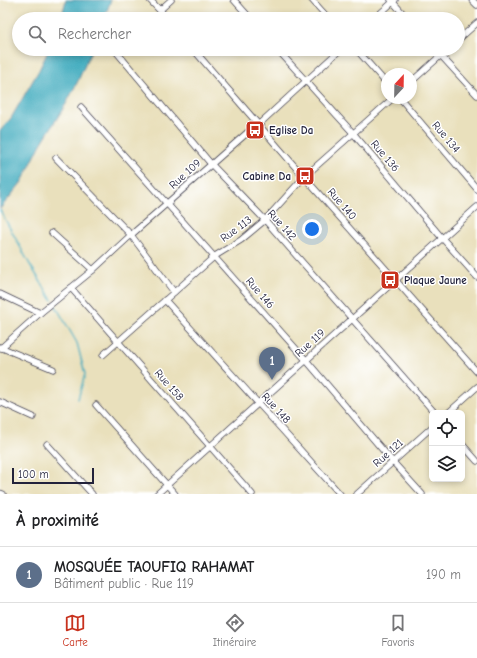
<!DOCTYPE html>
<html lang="fr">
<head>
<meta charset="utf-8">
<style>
  body { margin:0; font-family:"Comic Neue",sans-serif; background:#f6f6f6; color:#202124 }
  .controls { position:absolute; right:12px; bottom:12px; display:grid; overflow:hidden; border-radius:6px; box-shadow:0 2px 6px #0003 }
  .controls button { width:36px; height:36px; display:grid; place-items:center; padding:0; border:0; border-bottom:1px solid #e0e0e0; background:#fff; color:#202124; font:20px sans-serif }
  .compass { position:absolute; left:381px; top:68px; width:36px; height:36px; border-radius:50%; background:#fff; box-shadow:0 2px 6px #0003; rotate:22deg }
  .scale { position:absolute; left:12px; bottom:10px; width:82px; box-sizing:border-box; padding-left:4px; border:2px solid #22223b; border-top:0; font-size:11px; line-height:14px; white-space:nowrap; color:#22223b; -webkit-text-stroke:3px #fff; paint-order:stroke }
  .you { position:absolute; left:312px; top:229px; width:14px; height:14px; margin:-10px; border:3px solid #fff; border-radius:50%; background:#1a73e8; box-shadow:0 0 0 6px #1a73e833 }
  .badge { display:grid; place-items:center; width:26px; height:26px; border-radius:50%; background:#c8321e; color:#fff; font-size:13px; font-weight:700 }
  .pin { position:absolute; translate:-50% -33px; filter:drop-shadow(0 1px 2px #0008) }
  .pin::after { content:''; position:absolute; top:21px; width:14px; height:12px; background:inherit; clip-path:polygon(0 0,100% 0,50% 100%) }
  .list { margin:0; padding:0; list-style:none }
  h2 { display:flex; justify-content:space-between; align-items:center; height:52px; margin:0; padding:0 16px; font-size:17px }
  h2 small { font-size:13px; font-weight:400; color:#757577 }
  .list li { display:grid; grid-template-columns:26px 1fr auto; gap:12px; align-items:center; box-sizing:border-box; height:56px; padding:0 16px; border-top:1px solid #e0e0e0 }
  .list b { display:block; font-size:15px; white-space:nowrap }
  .list p { margin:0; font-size:13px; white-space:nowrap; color:#757577 }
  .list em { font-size:13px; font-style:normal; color:#757577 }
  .icon { flex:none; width:22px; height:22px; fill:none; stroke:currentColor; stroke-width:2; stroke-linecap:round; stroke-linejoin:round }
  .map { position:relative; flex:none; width:477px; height:494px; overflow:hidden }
  .search { position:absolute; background:#fff; box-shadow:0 2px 6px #0003; left:12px; right:12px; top:12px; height:44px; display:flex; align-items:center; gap:10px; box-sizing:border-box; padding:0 14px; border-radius:22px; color:#757577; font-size:15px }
  .sheet { height:108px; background:#fff }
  nav { display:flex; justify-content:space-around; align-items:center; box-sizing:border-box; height:56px; border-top:1px solid #e0e0e0; background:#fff; font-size:11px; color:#757577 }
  nav a { display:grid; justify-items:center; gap:2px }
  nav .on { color:#c8321e }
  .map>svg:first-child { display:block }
  .water { fill:#3fabbe; stroke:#30667c }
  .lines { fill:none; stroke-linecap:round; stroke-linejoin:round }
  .stream { stroke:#3fabbe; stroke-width:1.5 }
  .minor-casing { stroke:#403e4e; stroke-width:7 }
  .minor { stroke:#fff; stroke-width:5.5 }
  .labels { text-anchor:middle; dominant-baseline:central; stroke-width:3; stroke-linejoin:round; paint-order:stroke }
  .poi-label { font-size:11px; font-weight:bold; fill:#22223b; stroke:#fff; text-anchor:start }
  .street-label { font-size:11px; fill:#22223b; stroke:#fff }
</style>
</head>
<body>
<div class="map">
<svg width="477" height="494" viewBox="0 0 477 494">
  <rect width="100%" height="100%" fill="#fff"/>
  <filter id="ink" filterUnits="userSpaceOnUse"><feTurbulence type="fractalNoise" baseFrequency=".025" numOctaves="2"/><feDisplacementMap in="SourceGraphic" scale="8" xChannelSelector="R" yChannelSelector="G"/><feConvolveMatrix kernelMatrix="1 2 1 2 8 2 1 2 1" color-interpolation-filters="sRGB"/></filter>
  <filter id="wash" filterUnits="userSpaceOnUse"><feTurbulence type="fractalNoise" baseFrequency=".012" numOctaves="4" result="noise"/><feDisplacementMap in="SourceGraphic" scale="16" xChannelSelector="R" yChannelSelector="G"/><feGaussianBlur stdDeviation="0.9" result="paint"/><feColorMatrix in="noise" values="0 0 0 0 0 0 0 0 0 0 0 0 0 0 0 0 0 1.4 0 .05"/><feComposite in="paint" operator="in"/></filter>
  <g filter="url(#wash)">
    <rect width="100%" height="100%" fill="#e9e0bc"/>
    <g class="water">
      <path d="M66,0H111L104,19H61Z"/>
      <path d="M49,49H92L78,81L66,104L41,144L22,182L0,209V131L11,118L39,70Z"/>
    </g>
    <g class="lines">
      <g class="stream">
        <path d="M0,210L29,263L52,300"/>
        <path d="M54,303L77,343L85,374L78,399"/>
      </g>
    </g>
  </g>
  <g filter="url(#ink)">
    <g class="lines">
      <g class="minor-casing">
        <g id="minor">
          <path d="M150,0L168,19"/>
          <path d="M234,0L251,19"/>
          <path d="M312,0L329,19"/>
          <path d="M391,0L408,19"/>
          <path d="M472,0L477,5"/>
          <path d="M160,10L171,0"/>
          <path d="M374,19L395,0"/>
          <path d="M458,40L477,23"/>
          <path d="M114,49L211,164L265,220L435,413"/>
          <path d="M193,49L304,177L477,372"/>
          <path d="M277,49L353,133L442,238L477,277"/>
          <path d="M356,49L387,84"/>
          <path d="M435,49L477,95"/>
          <path d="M411,82L448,49"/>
          <path d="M400,98L477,189"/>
          <path d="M81,107L306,360L393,462L422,494"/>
          <path d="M56,158L131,235L174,292"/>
          <path d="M52,233L93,270"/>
          <path d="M71,288L252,494"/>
          <path d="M0,294L40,313"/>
          <path d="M165,300L340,494"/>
          <path d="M0,347L53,369"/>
          <path d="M1,348L40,313L93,270L131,235L256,125H258L341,49"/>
          <path d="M103,355L215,256L241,240L265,220L304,177L393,98"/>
          <path d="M0,402L33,417"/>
          <path d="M96,405L175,494"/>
          <path d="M448,413L477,387"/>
          <path d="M47,444L92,494"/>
          <path d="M462,444L477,461"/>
          <path d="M0,493L3,494"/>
          <path d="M157,494L477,207"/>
          <path d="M357,494L432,427"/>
        </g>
      </g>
      <use href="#minor" class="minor"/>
    </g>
  </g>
  <defs>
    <g id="bus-square" transform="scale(1)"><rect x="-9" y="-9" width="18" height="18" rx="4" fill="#c8321e" stroke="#fff"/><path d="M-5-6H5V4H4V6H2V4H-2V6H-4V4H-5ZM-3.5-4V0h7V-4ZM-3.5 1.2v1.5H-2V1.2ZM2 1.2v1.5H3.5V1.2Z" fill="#fff"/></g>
  </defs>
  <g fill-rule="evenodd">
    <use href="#bus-square" x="255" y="130"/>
    <use href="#bus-square" x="305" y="176"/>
    <use href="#bus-square" x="390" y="280"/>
  </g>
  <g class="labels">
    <g class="poi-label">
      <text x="269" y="130">Eglise Da</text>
      <text x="291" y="176" text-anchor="end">Cabine Da</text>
      <text x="404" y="280">Plaque Jaune</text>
    </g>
    <g class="street-label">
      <text transform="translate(446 137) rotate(50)">Rue 134</text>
      <text transform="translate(385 156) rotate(50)">Rue 136</text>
      <text transform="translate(185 174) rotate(-42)">Rue 109</text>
      <text transform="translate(342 204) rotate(49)">Rue 140</text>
      <text transform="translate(282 225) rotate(48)">Rue 142</text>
      <text transform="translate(236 229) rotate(-36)">Rue 113</text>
      <text transform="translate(260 293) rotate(49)">Rue 146</text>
      <text transform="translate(310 343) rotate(-42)">Rue 119</text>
      <text transform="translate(169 385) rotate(49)">Rue 158</text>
      <text transform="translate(276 408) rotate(48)">Rue 148</text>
      <text transform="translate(388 453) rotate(-42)">Rue 121</text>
    </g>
  </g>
</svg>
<div class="controls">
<button><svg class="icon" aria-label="locate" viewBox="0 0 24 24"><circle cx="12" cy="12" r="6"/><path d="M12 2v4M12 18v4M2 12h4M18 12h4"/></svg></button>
<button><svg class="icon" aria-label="layers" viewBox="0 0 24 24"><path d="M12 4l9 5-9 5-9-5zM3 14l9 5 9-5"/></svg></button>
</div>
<svg class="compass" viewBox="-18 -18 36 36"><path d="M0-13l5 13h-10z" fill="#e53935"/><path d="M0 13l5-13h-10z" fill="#757577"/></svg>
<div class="scale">100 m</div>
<div class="you"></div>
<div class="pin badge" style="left:272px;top:380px;background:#5c6f8a">1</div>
<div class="search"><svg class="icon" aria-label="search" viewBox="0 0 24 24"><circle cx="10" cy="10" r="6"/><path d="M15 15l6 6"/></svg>Rechercher</div>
</div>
<section class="sheet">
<h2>À proximité<small></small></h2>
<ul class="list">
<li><span class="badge" style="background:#5c6f8a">1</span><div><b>MOSQUÉE TAOUFIQ RAHAMAT</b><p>Bâtiment public · Rue 119</p></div><em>190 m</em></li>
</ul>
</section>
<nav>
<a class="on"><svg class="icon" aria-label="map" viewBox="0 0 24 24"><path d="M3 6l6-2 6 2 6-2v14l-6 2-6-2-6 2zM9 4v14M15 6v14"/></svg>Carte</a>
<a><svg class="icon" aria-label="directions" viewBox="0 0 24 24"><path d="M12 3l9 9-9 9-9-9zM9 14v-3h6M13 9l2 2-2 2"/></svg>Itinéraire</a>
<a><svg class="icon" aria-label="saved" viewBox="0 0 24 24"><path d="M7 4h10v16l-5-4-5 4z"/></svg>Favoris</a>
</nav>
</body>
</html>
